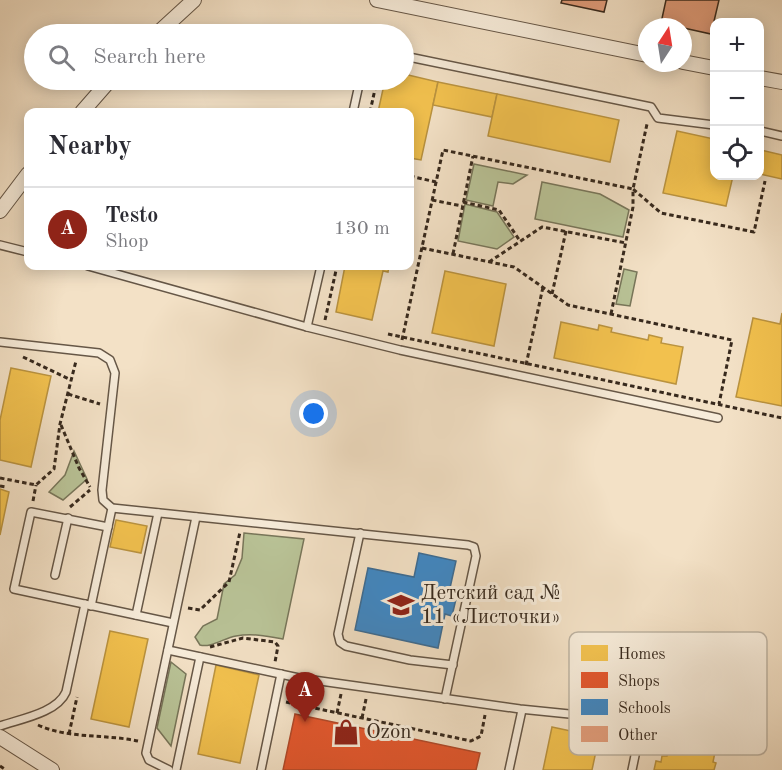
<!DOCTYPE html>
<html lang="en">
<head>
<meta charset="utf-8">
<style>
  body { margin:0; font-family:"Old Standard TT",serif; background:#f7f7f7; color:#2b2b33 }
  .controls { position:absolute; right:18px; top:18px; display:grid; overflow:hidden; border-radius:12px; box-shadow:0 3px 15px #0003 }
  .controls button { width:54px; height:54px; display:grid; place-items:center; padding:0; border:0; border-bottom:2px solid #e1e1e2; background:#fff; color:#2b2b33; font:30px sans-serif }
  .compass { position:absolute; left:638px; top:18px; width:54px; height:54px; border-radius:50%; background:#fff; box-shadow:0 3px 15px #0003; rotate:12deg }
  .you { position:absolute; left:314px; top:414px; width:21px; height:21px; margin:-15px; border:4px solid #fff; border-radius:50%; background:#1a73e8; box-shadow:0 0 0 9px #1a73e833 }
  .badge { display:grid; place-items:center; width:39px; height:39px; border-radius:50%; background:#8f2418; color:#fff; font-size:20px; font-weight:700 }
  .pin { position:absolute; translate:-50% -50px; filter:drop-shadow(0 2px 3px #0008) }
  .pin::after { content:''; position:absolute; top:32px; width:21px; height:18px; background:inherit; clip-path:polygon(0 0,100% 0,50% 100%) }
  .list { margin:0; padding:0; list-style:none }
  h2 { display:flex; justify-content:space-between; align-items:center; height:78px; margin:0; padding:0 24px; font-size:26px }
  h2 small { font-size:20px; font-weight:400; color:#7c7c81 }
  .list li { display:grid; grid-template-columns:39px 1fr auto; gap:18px; align-items:center; box-sizing:border-box; height:84px; padding:0 24px; border-top:2px solid #e1e1e2 }
  .list b { display:block; font-size:22px; white-space:nowrap }
  .list p { margin:0; font-size:20px; white-space:nowrap; color:#7c7c81 }
  .list em { font-size:20px; font-style:normal; color:#7c7c81 }
  .icon { flex:none; width:33px; height:33px; fill:none; stroke:currentColor; stroke-width:2; stroke-linecap:round; stroke-linejoin:round }
  .map { position:relative; flex:none; width:782px; height:770px; overflow:hidden }
  .search { position:absolute; background:#fff; box-shadow:0 3px 15px #0003; left:24px; top:24px; width:390px; height:66px; display:flex; align-items:center; gap:15px; box-sizing:border-box; padding:0 21px; border-radius:33px; color:#7c7c81; font-size:22px }
  .panel { position:absolute; background:#fff; box-shadow:0 3px 15px #0003; left:24px; top:108px; width:390px; height:162px; border-radius:12px }
  .map>svg:first-child { display:block }
  .green { fill:#b9c397; stroke:#78765a; stroke-width:1.5 }
  .homes { fill:#f2c14e; stroke:#ba933f; stroke-width:1.5 }
  .shops { fill:#e4572e; stroke:#b04929; stroke-width:1.5 }
  .schools { fill:#3f88c5; stroke:#3d6c93; stroke-width:1.5 }
  .building { fill:#e39e7c; stroke:#37291d; stroke-width:1.5 }
  .lines { fill:none; stroke-linecap:round; stroke-linejoin:round }
  .lane-casing { stroke:#665747; stroke-width:10 }
  .street-casing { stroke:#665747; stroke-width:16 }
  .path { stroke:#37291d; stroke-width:3; stroke-dasharray:4.5 3; stroke-linecap:butt }
  .lane { stroke:#f7ecda; stroke-width:7 }
  .street { stroke:#f7ecda; stroke-width:14 }
  .labels { text-anchor:middle; dominant-baseline:central; stroke-width:6; stroke-linejoin:round; paint-order:stroke }
  .poi-label { font-size:21px; fill:#37291d; stroke:#f7ecda; text-anchor:start }
  .key { fill:#f7ecda; stroke:#bdb2a1; stroke-width:1.5 }
  .key-label { font-size:16px; fill:#37291d }
</style>
</head>
<body>
<div class="map">
<svg width="782" height="770" viewBox="0 0 782 770">
  <rect width="100%" height="100%" fill="#f3e1c6"/>
  <filter id="stains"><feTurbulence type="fractalNoise" baseFrequency=".00333" numOctaves="4"/><feColorMatrix values="0 0 0 0 .2 0 0 0 0 .09 0 0 0 0 .02 0 0 0 .5 -.17"/></filter>
  <radialGradient id="worn" r=".72"><stop offset=".6" stop-color="#630" stop-opacity="0"/><stop offset="1" stop-color="#630" stop-opacity=".3"/></radialGradient>
  <g class="green">
    <path d="M474,164L527,175L513,184L498,182L493,206L466,200Z"/>
    <path d="M542,182L600,194L629,210L623,237L535,219Z"/>
    <path d="M465,204L497,212L514,237L497,249L458,241Z"/>
    <path d="M624,269L637,272L630,306L616,304Z"/>
    <path d="M74,451L87,479L63,500L49,492L65,475Z"/>
    <path d="M244,533L304,539L283,639C267,636 252,633 236,636C224,638 211,648 200,645L195,637L203,626L217,619L224,584L235,575L242,558Z"/>
    <path d="M171,662L186,674L171,746L157,728Z"/>
  </g>
  <g class="homes">
    <path d="M404,74L438,82L421,160L410,158V112H378L385,80H404Z"/>
    <path d="M438,82L497,94L492,117L433,105Z"/>
    <path d="M497,94L619,120L610,162L488,136Z"/>
    <path d="M677,131L714,139V176H733L726,206L663,193Z"/>
    <path d="M761,150L782,155V179L760,174Z"/>
    <path d="M345,266H389L388,272L383,271L372,320L336,312Z"/>
    <path d="M445,271L506,284L494,346L432,333Z"/>
    <path d="M782,313V406L736,397L753,318L780,324Z"/>
    <path d="M561,322L598,330L599,325L612,328L611,332L648,340L649,335L662,338L661,343L683,347L676,384L554,358Z"/>
    <path d="M11,368L51,376L31,467L0,460V420Z"/>
    <path d="M0,489L9,492L0,535Z"/>
    <path d="M116,520L147,526L141,553L110,547Z"/>
    <path d="M110,631L148,639L129,727L91,719Z"/>
    <path d="M216,665L259,675L240,763L198,754Z"/>
    <path d="M678,726L706,733L705,736L718,737L713,762L716,763L714,770H654L656,761L661,762L662,756H667L672,729L677,730Z"/>
    <path d="M552,727L599,737L592,770H543Z"/>
  </g>
  <path class="shops" d="M295,714L480,753L476,770H283Z"/>
  <path class="schools" d="M419,553L456,561L448,597L456,599L452,616L445,614L438,648L355,630L368,568L414,577Z"/>
  <g class="building">
    <path d="M562,0H607L604,12L561,3Z"/>
    <path d="M666,0H719L711,34L661,23Z"/>
  </g>
  <g class="lines">
    <g class="lane-casing">
      <g id="lane">
        <path d="M404,56L651,107L658,118L714,125"/>
        <path d="M353,112L360,80"/>
        <path d="M760,131L782,136"/>
        <path d="M0,245L28,252"/>
        <path d="M88,266L307,327L400,350L718,418"/>
        <path d="M307,327L321,266"/>
        <path d="M0,342L99,353L110,360L115,373L102,490L103,500L112,508L468,545L474,547L476,556L445,699"/>
        <path d="M108,527L31,512L14,589L173,623"/>
        <path d="M360,533L338,634L340,642L346,646L410,660L453,665"/>
        <path d="M55,575L68,518"/>
        <path d="M91,606L112,508"/>
        <path d="M136,615L158,513"/>
        <path d="M168,650L299,678L520,709L658,723"/>
        <path d="M0,726C20,719 57,713 66,692L85,604"/>
        <path d="M169,770L149,760L146,753L196,517"/>
        <path d="M176,770L200,657"/>
        <path d="M261,770L281,674"/>
        <path d="M509,770L522,710"/>
        <path d="M632,770L642,722"/>
      </g>
    </g>
    <g class="street-casing">
      <g id="street">
        <path d="M377,0L647,55"/>
        <path d="M157,34L194,0"/>
        <path d="M683,62L714,68"/>
        <path d="M760,78L782,82"/>
        <path d="M82,112L110,80"/>
        <path d="M0,211L28,174"/>
        <path d="M0,737L52,770"/>
      </g>
    </g>
    <g class="path">
      <path d="M370,112L377,80"/>
      <path d="M410,176L436,182"/>
      <path d="M432,200L462,206"/>
      <path d="M463,202L499,210L520,241"/>
      <path d="M422,248L514,267L568,305L732,340L719,404"/>
      <path d="M453,254L473,156"/>
      <path d="M489,262L542,227L626,243"/>
      <path d="M552,294L566,231"/>
      <path d="M611,314L633,207V189L661,213L754,232L765,181"/>
      <path d="M325,320L337,266"/>
      <path d="M388,334L782,418"/>
      <path d="M402,340L443,150L633,189L647,124"/>
      <path d="M23,357L71,380"/>
      <path d="M526,365L543,287"/>
      <path d="M68,394L100,404"/>
      <path d="M61,425L79,468L90,487"/>
      <path d="M0,478L36,485L54,469L60,424L76,361"/>
      <path d="M0,486L6,487"/>
      <path d="M33,501L36,485"/>
      <path d="M70,507L90,490"/>
      <path d="M188,608L200,610L229,582L240,532"/>
      <path d="M210,647L243,638L275,642L278,646L275,662"/>
      <path d="M286,702L471,741L481,736L485,715"/>
      <path d="M337,713L341,694"/>
      <path d="M362,718L366,699"/>
      <path d="M38,725C69,739 105,734 138,741"/>
      <path d="M69,734L77,697"/>
      <path d="M0,766L6,770"/>
    </g>
    <use href="#lane" class="lane"/>
    <use href="#street" class="street"/>
  </g>
  <defs>
    <g id="school-bare" transform="scale(2.07)"><path d="M0-5L7-2L0 1L-7-2ZM-4 1L0 2.5L4 1V4Q0 6-4 4Z" fill="#8f2418" stroke="#f7ecda" stroke-width="2.5" paint-order="stroke"/></g>
    <g id="shop-bare" transform="scale(2.07)"><path d="M-5-2.5h2.3a2.7 3.5 0 0 1 5.4 0H5L5.5 6h-11ZM-1.5-2.5h3a1.5 2.3 0 0 0-3 0Z" fill="#8f2418" stroke="#f7ecda" stroke-width="2.5" paint-order="stroke"/></g>
  </defs>
  <g fill-rule="evenodd">
    <use href="#school-bare" x="401" y="605"/>
    <use href="#shop-bare" x="346" y="732"/>
  </g>
  <g class="labels">
    <g class="poi-label">
      <text x="421" y="593">Детский сад №<tspan x="421" dy="24">11 «Листочки»</tspan></text>
      <text x="366" y="732">Ozon</text>
    </g>
  </g>
  <rect x="569" y="632" width="198" height="123" rx="9" class="key"/>
  <rect x="581" y="645" width="27" height="16" fill="#f2c14e"/>
  <rect x="581" y="672" width="27" height="16" fill="#e4572e"/>
  <rect x="581" y="699" width="27" height="16" fill="#3f88c5"/>
  <rect x="581" y="726" width="27" height="16" fill="#e39e7c"/>
  <g class="key-label">
    <text x="618" y="659">Homes</text>
    <text x="618" y="686">Shops</text>
    <text x="618" y="713">Schools</text>
    <text x="618" y="740">Other</text>
  </g>
  <rect width="100%" height="100%" filter="url(#stains)"/>
  <rect width="100%" height="100%" fill="url(#worn)"/>
</svg>
<div class="controls">
<button>+</button>
<button>−</button>
<button><svg class="icon" aria-label="locate" viewBox="0 0 24 24"><circle cx="12" cy="12" r="6"/><path d="M12 2v4M12 18v4M2 12h4M18 12h4"/></svg></button>
</div>
<svg class="compass" viewBox="-18 -18 36 36"><path d="M0-13l5 13h-10z" fill="#e53935"/><path d="M0 13l5-13h-10z" fill="#7c7c81"/></svg>
<div class="you"></div>
<div class="pin badge" style="left:305px;top:722px">A</div>
<div class="search"><svg class="icon" aria-label="search" viewBox="0 0 24 24"><circle cx="10" cy="10" r="6"/><path d="M15 15l6 6"/></svg>Search here</div>
<section class="panel">
<h2>Nearby<small></small></h2>
<ul class="list">
<li><span class="badge">A</span><div><b>Testo</b><p>Shop</p></div><em>130 m</em></li>
</ul>
</section>
</div>
</body>
</html>
